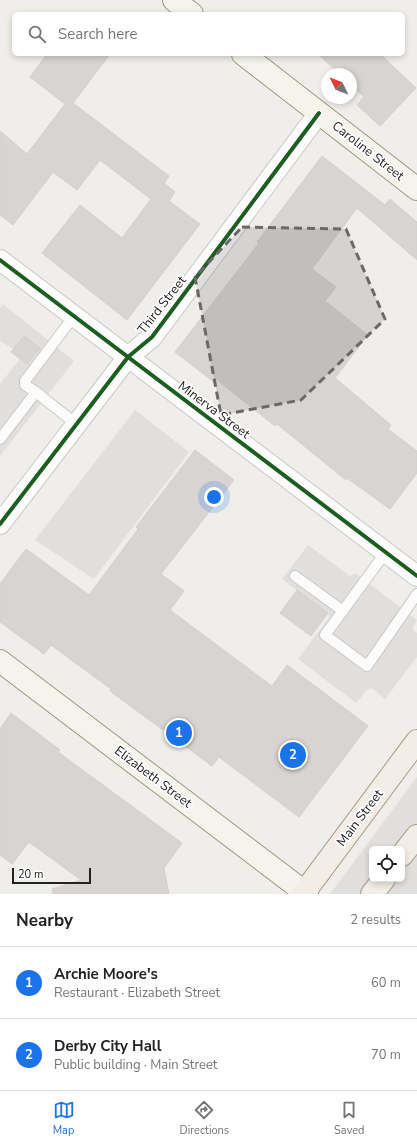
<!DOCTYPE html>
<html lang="en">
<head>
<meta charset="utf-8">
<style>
  body { margin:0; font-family:"Nunito Sans",sans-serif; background:#f2f2f2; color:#202124 }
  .controls { position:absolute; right:12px; bottom:12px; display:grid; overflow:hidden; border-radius:6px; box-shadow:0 2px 6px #0003 }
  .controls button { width:36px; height:36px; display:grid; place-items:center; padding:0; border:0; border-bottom:1px solid #e0e0e0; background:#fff; color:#202124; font:20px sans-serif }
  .compass { position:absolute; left:321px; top:68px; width:36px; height:36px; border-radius:50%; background:#fff; box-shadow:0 2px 6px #0003; rotate:313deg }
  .scale { position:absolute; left:12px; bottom:10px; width:79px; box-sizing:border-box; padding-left:4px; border:2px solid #222; border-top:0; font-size:11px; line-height:14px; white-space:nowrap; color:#222; -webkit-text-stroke:3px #fff; paint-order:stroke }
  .you { position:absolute; left:214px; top:497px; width:14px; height:14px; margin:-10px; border:3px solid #fff; border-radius:50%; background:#1a73e8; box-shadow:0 0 0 6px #1a73e833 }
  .badge { display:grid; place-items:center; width:26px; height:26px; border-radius:50%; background:#1a73e8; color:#fff; font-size:13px; font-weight:700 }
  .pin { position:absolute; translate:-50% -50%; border:2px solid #fff; box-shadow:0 1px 4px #0006 }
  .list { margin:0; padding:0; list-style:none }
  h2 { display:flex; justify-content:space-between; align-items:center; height:52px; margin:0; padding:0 16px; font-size:17px }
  h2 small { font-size:13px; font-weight:400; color:#757577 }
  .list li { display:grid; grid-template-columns:26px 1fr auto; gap:12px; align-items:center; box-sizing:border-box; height:72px; padding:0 16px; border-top:1px solid #e0e0e0 }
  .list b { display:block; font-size:15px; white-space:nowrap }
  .list p { margin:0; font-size:13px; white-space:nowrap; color:#757577 }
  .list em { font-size:13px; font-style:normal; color:#757577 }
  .icon { flex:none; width:22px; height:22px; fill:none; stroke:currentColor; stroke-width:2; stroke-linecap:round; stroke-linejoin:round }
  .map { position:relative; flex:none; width:417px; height:894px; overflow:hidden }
  .search { position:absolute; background:#fff; box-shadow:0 2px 6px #0003; left:12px; right:12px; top:12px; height:44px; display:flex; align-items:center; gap:10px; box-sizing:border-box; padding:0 14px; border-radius:6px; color:#757577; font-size:15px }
  .sheet { height:196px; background:#fff }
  nav { display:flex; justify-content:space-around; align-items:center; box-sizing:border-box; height:56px; border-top:1px solid #e0e0e0; background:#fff; font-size:11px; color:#757577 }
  nav a { display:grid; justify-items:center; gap:2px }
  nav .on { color:#1a73e8 }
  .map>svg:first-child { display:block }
  .parking { fill:#e0dfde; fill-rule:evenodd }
  .building { fill:#d7d4d2; stroke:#d3d0cc }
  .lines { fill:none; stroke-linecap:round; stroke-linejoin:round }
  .lane-casing { stroke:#c9c8c7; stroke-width:12 }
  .street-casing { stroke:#c9c8c7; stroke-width:22 }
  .secondary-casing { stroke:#999a82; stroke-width:24 }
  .primary-casing { stroke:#a79c86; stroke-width:24 }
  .lane { stroke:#fdfcfc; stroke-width:10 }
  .street { stroke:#fdfcfc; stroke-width:20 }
  .secondary { stroke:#f4f4ed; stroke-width:22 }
  .primary { stroke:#f3ede7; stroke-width:22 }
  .cycleway-casing { stroke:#fff; stroke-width:6 }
  .cycleway { stroke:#1b5e20; stroke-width:4 }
  .marked { fill:#6a6968; fill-opacity:0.2; stroke:#6a6968; stroke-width:3; stroke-dasharray:8 5; stroke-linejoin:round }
  .labels { text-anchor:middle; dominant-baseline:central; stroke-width:3.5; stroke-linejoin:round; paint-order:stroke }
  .street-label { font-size:13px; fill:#222; stroke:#fff }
</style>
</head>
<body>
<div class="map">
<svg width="417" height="894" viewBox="0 0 417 894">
  <rect width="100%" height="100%" fill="#f0eeeb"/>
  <g class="parking">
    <path d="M3,304L74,361L0,456V384L23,355L0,341V308Z"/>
    <path d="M135,410L189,452L94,579L35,540Z"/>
    <path d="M308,545L350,576L355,573L417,620L413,627V630L417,633V657L385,699L372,688L367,690L356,703L298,659L330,616L282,579Z"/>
    <path d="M417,777V894H330ZM372,849H402V879H372Z"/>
  </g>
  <g class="building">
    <path d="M47,54H110L73,103L169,176L164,183L175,192L169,201L200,224L127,320L42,253L80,205L122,238L151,199L100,160L77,190L53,172L13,225L0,215V131L27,154L65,104L30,77Z"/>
    <path d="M318,54H380L416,88L380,126L357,105L364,97L351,85V74H339Z"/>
    <path d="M322,156L385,205L390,199L417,222V260L357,208L312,269L336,287L325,301L368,335L335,378L391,425L388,429L417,451V473L390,509L347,478L346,480L277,424L275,426L216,379L214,382L175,352L259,243L257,242Z"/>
    <path d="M24,336L40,348L27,364L11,352Z"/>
    <path d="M195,450L234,480L161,574L184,591L170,610L272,686L287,665L368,726L299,817L219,757L212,766L110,691L111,689L51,645L44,654L0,622V584L26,549L89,595L138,529L136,527Z"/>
    <path d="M297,590L328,613L311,636L280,613Z"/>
    <path d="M11,713L60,750L58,752L182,843L164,868L169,894H53L52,889L81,880L29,842L12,864L0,855V729Z"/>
  </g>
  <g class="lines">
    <g class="lane-casing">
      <g id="lane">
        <path d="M36,392L25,385V381L74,316"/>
        <path d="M0,439L36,392L76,424"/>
        <path d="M386,552L325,635L367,666L417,594"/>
        <path d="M295,576L343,611"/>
      </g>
    </g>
    <g class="street-casing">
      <g id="street">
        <path d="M0,260L417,576"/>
        <path d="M0,524L128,357L152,337L319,113"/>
      </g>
    </g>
    <g class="secondary-casing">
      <g id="secondary">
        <path d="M174,0L192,14"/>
        <path d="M243,54L417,189"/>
        <path d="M0,661L307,894"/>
      </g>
    </g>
    <g class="primary-casing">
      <g id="primary">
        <path d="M402,855L417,836"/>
        <path d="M303,894L417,741"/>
        <path d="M372,894L384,879"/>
      </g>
    </g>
    <use href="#lane" class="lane"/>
    <use href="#street" class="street"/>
    <use href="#secondary" class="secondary"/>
    <use href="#primary" class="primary"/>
    <g class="cycleway-casing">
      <g id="cycleway">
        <path d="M0,260L417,576"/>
        <path d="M0,524L128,357L152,337L319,113"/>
      </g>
    </g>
    <use href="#cycleway" class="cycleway"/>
  </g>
  <path class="marked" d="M242,227L346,229L385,319L301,400L221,415L195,277Z"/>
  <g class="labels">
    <g class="street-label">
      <text transform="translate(368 151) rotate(38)">Caroline Street</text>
      <text transform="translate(162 305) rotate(-52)">Third Street</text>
      <text transform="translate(214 410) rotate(37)">Minerva Street</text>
      <text transform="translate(153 777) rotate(37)">Elizabeth Street</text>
      <text transform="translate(360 818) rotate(-53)">Main Street</text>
    </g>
  </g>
</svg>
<div class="controls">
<button><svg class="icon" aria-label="locate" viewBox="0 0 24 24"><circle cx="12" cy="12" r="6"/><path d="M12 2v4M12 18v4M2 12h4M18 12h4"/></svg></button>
</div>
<svg class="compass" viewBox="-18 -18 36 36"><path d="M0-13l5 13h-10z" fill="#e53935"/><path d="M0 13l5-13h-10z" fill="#757577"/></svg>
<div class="scale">20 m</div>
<div class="you"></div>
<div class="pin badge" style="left:179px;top:733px">1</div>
<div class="pin badge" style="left:293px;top:755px">2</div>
<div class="search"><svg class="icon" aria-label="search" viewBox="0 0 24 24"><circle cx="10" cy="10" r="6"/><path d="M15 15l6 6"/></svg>Search here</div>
</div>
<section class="sheet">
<h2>Nearby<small>2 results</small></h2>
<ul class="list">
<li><span class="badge">1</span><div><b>Archie Moore's</b><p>Restaurant · Elizabeth Street</p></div><em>60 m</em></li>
<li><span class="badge">2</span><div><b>Derby City Hall</b><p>Public building · Main Street</p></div><em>70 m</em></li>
</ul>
</section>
<nav>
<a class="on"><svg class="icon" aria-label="map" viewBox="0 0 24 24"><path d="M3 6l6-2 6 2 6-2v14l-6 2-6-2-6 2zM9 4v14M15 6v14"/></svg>Map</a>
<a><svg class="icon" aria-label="directions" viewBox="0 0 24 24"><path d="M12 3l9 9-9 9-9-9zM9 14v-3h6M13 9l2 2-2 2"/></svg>Directions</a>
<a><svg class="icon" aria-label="saved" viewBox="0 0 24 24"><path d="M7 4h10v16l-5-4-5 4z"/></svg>Saved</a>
</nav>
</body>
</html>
